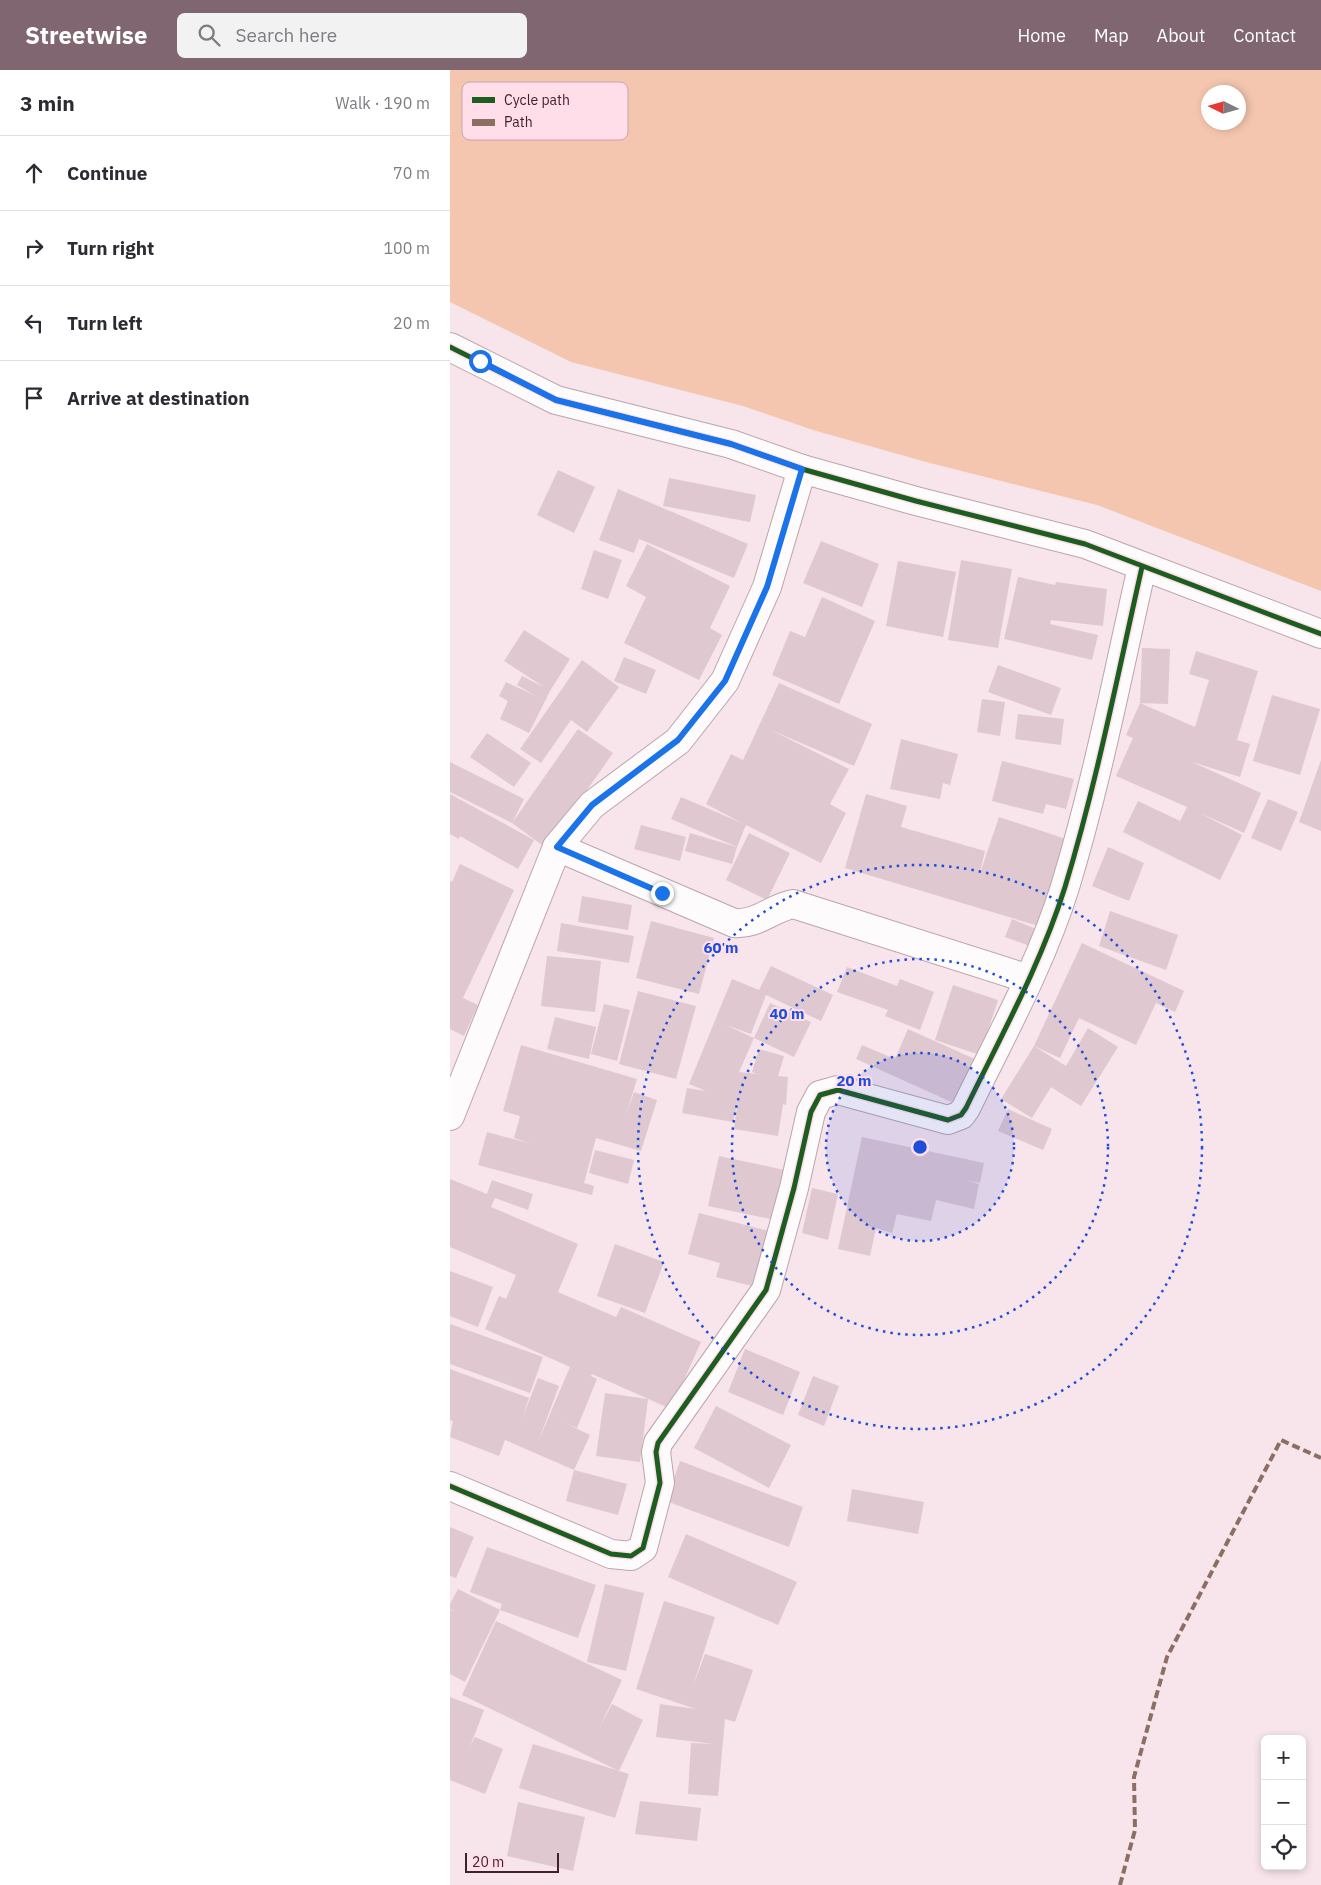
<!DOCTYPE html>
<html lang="en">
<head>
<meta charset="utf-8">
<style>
  body { margin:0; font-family:"IBM Plex Sans",sans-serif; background:#f2f2f3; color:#2b2b33 }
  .controls { position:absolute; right:15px; bottom:15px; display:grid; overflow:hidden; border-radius:8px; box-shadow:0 2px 8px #0003 }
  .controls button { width:45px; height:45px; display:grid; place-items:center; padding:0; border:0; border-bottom:1px solid #e1e1e2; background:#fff; color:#2b2b33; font:25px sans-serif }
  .compass { position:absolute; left:751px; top:15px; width:45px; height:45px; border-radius:50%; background:#fff; box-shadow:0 2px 8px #0003; rotate:275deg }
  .scale { position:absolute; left:15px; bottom:12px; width:94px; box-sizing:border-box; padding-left:5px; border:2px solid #40212d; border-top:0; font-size:14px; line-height:18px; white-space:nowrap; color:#40212d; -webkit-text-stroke:4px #ffdde9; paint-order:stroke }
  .stop { position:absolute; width:15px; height:15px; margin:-11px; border:4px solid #1a73e8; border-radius:50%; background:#fff }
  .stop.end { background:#1a73e8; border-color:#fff; box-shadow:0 1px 5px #0008 }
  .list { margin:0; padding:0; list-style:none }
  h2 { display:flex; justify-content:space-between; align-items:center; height:65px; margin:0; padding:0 20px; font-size:21px }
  h2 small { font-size:16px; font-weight:400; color:#7c7c81 }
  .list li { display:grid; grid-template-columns:32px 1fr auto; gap:15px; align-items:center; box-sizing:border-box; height:75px; padding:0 20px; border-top:1px solid #e1e1e2 }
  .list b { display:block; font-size:19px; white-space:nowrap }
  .list em { font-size:16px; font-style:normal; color:#7c7c81 }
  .icon { flex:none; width:28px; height:28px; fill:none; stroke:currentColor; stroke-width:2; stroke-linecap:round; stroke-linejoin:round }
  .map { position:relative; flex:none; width:871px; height:1815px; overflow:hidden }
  header { display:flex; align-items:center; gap:30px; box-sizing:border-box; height:70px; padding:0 25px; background:#806670; color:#fff }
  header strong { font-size:24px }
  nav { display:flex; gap:28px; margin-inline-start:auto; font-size:18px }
  .search { width:350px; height:45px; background:#f2f2f3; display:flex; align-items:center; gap:12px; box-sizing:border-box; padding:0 18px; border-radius:8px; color:#7c7c81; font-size:19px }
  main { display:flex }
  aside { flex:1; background:#fff }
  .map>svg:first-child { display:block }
  .green { fill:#f4c6af; fill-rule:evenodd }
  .building { fill:#e0c8d1 }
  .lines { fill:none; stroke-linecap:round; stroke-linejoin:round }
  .minor-casing { stroke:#bba5ad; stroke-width:30 }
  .minor { stroke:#fefbfc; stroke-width:28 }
  .quiet { stroke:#8d6e63; stroke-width:4; stroke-dasharray:8 4; stroke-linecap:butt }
  .cycleway-casing { stroke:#ffdde9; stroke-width:8 }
  .cycleway { stroke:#1b5e20; stroke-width:5 }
  .route { stroke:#1a73e8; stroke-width:6 }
  .ring { fill:none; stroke:#1d4ed8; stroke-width:2.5; stroke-dasharray:2.5 5 }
  .key { fill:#ffdde9; stroke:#c6a5b1; stroke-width:1 }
  .key-label { font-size:14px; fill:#40212d }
  .centre { fill:#1d4ed8; stroke:#ffdde9; stroke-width:2.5 }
  .ring-label { font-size:15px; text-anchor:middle; font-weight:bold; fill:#1d4ed8; stroke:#ffdde9; stroke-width:4; stroke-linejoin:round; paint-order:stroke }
</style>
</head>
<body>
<header>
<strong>Streetwise</strong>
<div class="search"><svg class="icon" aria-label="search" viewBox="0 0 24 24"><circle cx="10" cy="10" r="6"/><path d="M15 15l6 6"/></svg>Search here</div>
<nav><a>Home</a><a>Map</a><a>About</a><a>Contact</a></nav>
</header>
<main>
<aside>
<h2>3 min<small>Walk · 190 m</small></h2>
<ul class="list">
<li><svg class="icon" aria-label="ahead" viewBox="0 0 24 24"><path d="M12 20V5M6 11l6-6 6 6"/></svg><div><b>Continue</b></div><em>70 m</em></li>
<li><svg class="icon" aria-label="right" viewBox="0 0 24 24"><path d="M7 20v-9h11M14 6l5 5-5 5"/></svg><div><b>Turn right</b></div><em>100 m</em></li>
<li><svg class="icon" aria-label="left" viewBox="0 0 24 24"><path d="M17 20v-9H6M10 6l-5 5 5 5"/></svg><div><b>Turn left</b></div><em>20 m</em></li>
<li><svg class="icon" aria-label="arrive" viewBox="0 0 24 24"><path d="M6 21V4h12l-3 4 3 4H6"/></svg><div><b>Arrive at destination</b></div></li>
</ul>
</aside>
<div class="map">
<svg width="871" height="1815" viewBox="0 0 871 1815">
  <rect width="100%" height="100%" fill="#f7e5eb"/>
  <path class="green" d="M0,0H871V521L647,435L476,392L363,360L293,336L121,292L0,232ZM758,22H788V52H758Z"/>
  <g class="building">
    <path d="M108,400L145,417L124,463L87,445Z"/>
    <path d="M219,408L306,425L300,452L213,436Z"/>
    <path d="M168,419L298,474L284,508L189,469L184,483L149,470Z"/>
    <path d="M371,471L429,494L412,537L353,513Z"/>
    <path d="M197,474L280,516L260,558L272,565L249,610L174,573L196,527L176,516Z"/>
    <path d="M144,480L172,490L158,529L131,519Z"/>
    <path d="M511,490L562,499L548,578L498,570Z"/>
    <path d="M448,491L506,502L493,567L436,556Z"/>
    <path d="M568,507L605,515L606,512L657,519L653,556L601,550L600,554L648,565L642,590L554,569Z"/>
    <path d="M372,527L425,551L389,634L322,605L340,561L355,567Z"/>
    <path d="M74,560L120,589L100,621L79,663L50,649L58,631L49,626L56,612L86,626L67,615L72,606L94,617L54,591Z"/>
    <path d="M692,578L720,579L718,634L690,633Z"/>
    <path d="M746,581L808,601L787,670L800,674L790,707L742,692L811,723L794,763L750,743L792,765L770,810L673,762L688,731L730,751L737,737L666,706L683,668L676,665L690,633L745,657L759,610L739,604Z"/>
    <path d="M174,587L206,600L196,624L164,611Z"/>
    <path d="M132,590L169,617L137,662L121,650L91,693L70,679Z"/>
    <path d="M548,595L611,618L601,645L538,622Z"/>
    <path d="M329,613L422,654L404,696L321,660L399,699L380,734L396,743L371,793L296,755L287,777L221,749L231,727L292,753L256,734L281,684L293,690Z"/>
    <path d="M822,625L870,639L850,705L803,691Z"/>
    <path d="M532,629L555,632L550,666L527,662Z"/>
    <path d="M568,644L614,649L611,675L565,669Z"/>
    <path d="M128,659L163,683L96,778L62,753L0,722V692L74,729L62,753Z"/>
    <path d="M37,663L81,693L64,717L20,687Z"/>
    <path d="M451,669L508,684L500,715L493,713L490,729L440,719Z"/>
    <path d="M871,690V761L849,752Z"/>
    <path d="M552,691L624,709L616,739L596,734L593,744L542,731Z"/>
    <path d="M0,724L84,770L68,799L10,766L9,769L0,764Z"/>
    <path d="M416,724L457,736L451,757L535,781L529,806L549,747L619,770L592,857L395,798Z"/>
    <path d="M818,729L848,742L831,781L801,768Z"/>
    <path d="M191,755L236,767L230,791L184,779Z"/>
    <path d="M240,763L287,777L282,794L235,781Z"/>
    <path d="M299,763L340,783L317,830L276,810Z"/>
    <path d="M658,777L694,793L679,831L642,816Z"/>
    <path d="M10,794L64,820L13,928L28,935L14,966L0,959V811L2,812Z"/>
    <path d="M132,826L182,835L178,860L128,852Z"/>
    <path d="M660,841L728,865L716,900L649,876Z"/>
    <path d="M562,849L586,859L580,876L555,867Z"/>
    <path d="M201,851L264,868L249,924L186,908Z"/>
    <path d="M111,853L184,866L179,893L107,881Z"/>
    <path d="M632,873L734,921L725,942L706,933L686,975L629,948L610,988L584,976Z"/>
    <path d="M97,886L151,891L145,942L91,936Z"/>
    <path d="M321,896L383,925L371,951L316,925L301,964L276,955L304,968L320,933L361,952L344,987L304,968L289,1002L307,1004L302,1002L309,979L334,986L328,1006L338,1007L336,1035L333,1034L328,1066L284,1059L288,1031L283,1052L232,1043L237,1018L256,1021L239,1014L282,909L309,920Z"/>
    <path d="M397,897L447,916L450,909L484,922L470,960L435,946L438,940L387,922Z"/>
    <path d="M503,915L548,930L530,985L485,970Z"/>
    <path d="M188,921L246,936L226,1009L169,994Z"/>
    <path d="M154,934L180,940L167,991L141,984Z"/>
    <path d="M105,947L146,957L139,989L97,979Z"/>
    <path d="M638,958L668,977L631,1036L601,1017L582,1048L551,1029L584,976L616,996Z"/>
    <path d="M458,959L527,990L508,1035L406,989L412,975L445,989Z"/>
    <path d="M71,975L187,1009L176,1045L184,1022L207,1030L191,1081L146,1068L134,1113L144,1116L142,1125L28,1095L37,1062L82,1074L64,1068L70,1046L53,1041Z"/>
    <path d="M558,1039L602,1059L593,1080L548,1061Z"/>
    <path d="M412,1067L534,1093L530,1113L515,1110L529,1114L524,1139L486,1130L481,1151L447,1144L442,1163L426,1158L420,1186L388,1179Z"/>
    <path d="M145,1080L184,1090L178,1114L139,1103Z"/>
    <path d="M269,1086L335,1100L325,1150L258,1136Z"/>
    <path d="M0,1109L37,1124L42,1110L83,1124L78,1140L45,1128L41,1137L128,1174L108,1222L166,1247L171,1237L251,1272L221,1339L142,1304L141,1306L147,1309L127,1358L115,1353L140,1365L124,1400L177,1414L168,1445L116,1431L124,1400L55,1370L49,1386L0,1367L3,1351L0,1350V1299L79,1328L72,1349L88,1308L109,1316L88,1372L120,1297L35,1259L49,1226L56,1229L66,1205L0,1177Z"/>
    <path d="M362,1118L388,1124L378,1170L352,1163Z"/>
    <path d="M249,1143L319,1161L306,1217L266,1207L270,1193L238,1184Z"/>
    <path d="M165,1174L214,1192L195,1243L147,1226Z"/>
    <path d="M0,1201L43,1217L28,1257L0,1246Z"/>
    <path d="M0,1254L93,1287L80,1323L0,1294Z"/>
    <path d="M295,1279L350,1302L333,1345L278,1322Z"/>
    <path d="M363,1306L389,1316L374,1356L348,1345Z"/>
    <path d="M155,1323L198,1329L190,1392L146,1386Z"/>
    <path d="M266,1336L341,1375L319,1418L244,1378Z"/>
    <path d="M230,1391L353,1437L339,1477L216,1431Z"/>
    <path d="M402,1419L474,1432L468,1464L397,1451Z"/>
    <path d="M0,1457L24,1467L6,1508L0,1506Z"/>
    <path d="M236,1464L347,1512L328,1555L218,1507Z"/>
    <path d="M37,1477L146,1515L128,1568L50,1540L52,1534L20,1522Z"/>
    <path d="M155,1514L194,1523L176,1601L137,1592Z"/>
    <path d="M8,1519L50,1540L15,1612L0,1604V1540L6,1542L0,1539V1534Z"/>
    <path d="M214,1531L265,1547L243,1616L255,1584L303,1600L285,1652L275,1649L268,1726L238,1724L241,1673L264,1674L206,1667L210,1634L246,1639L186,1619Z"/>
    <path d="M46,1551L172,1610L150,1657L162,1634L193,1650L169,1701L12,1625Z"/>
    <path d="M0,1627L34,1640L20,1677L25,1667L53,1679L35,1724L0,1710Z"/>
    <path d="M83,1674L179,1704L165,1748L69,1718Z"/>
    <path d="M190,1731L251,1738L247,1771L185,1764Z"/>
    <path d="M68,1732L135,1747L123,1801L57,1786Z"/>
  </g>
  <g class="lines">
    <g class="minor-casing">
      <g id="minor">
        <path d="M0,277L106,330L281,374L352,399L466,431L635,474L871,564"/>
        <path d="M107,777L284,853C307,855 322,838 343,834L579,909"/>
        <path d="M0,1046L107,777L142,735L228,671L275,611L317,517L352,399"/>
        <path d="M0,1416L161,1484L181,1486L193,1478L210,1413L206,1382L208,1373L316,1220L344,1118L361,1042L370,1025L388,1020L498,1050L511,1045L516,1038C551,966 591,894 615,817C647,712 668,603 692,497"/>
      </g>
    </g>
    <use href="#minor" class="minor"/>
    <path class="quiet" d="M670,1815L685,1760L684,1707L717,1587L831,1370L871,1388"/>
    <g class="cycleway-casing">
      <g id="cycleway">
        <path d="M0,277L106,330L281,374L352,399L466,431L635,474L871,564"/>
        <path d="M0,1416L161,1484L181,1486L193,1478L210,1413L206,1382L208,1373L316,1220L344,1118L361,1042L370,1025L388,1020L498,1050L511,1045L516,1038C551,966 591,894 615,817C647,712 668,603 692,497"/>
      </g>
    </g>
    <use href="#cycleway" class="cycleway"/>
  </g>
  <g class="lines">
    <path class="route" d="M30,291L106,330L281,374L352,399L317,517L275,611L228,670L142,735L107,777L212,823"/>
  </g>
  <circle cx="470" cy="1077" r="94" fill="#1d4ed8" fill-opacity=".12"/>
  <g class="ring">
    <circle cx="470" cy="1077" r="94"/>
    <circle cx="470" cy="1077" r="188"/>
    <circle cx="470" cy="1077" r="282"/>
  </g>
  <rect x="12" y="12" width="166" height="58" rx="8" class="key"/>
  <rect x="22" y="27" width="23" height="6" fill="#1b5e20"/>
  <rect x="22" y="49" width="23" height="7" fill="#8d6e63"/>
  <g class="key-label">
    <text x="54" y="35">Cycle path</text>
    <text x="54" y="57">Path</text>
  </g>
  <circle cx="470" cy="1077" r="8" class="centre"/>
  <g class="ring-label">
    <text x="271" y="883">60 m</text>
    <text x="337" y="949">40 m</text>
    <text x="404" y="1016">20 m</text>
  </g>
</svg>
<div class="controls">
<button>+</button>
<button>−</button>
<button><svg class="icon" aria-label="locate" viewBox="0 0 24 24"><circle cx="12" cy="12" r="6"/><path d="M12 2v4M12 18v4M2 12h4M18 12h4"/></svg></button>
</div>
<svg class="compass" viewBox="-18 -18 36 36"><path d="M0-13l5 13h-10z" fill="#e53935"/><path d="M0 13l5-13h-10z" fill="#7c7c81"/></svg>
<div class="scale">20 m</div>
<div class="stop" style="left:30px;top:291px"></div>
<div class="stop end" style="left:212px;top:823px"></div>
</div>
</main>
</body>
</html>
